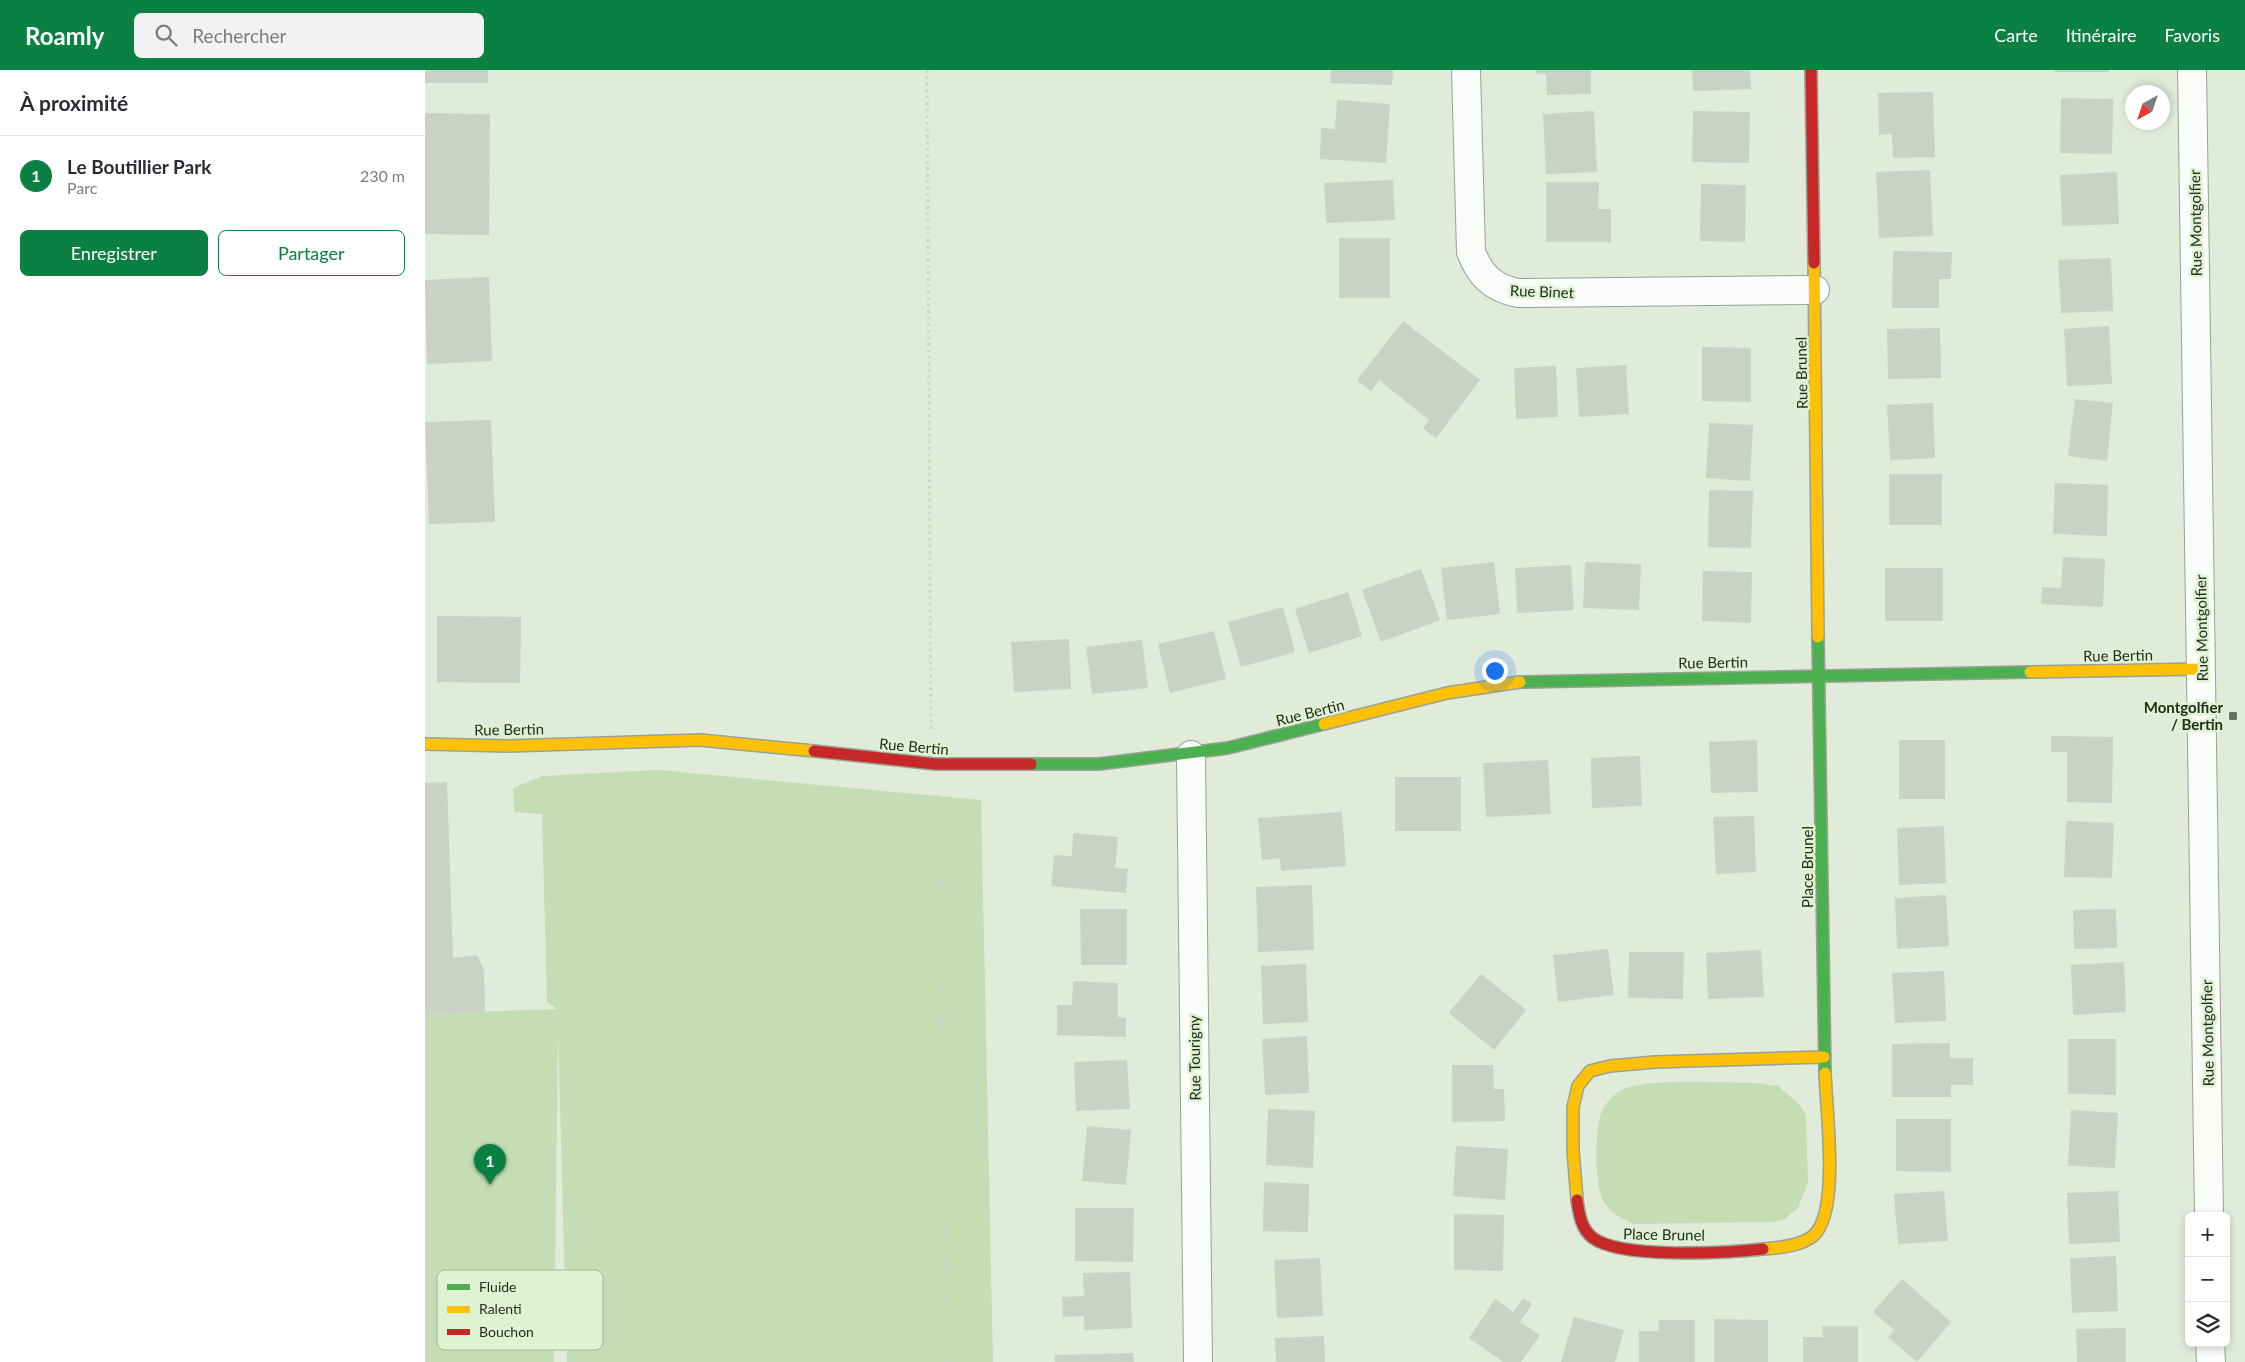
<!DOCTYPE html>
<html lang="fr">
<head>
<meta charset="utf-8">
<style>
  body { margin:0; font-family:Lato,sans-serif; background:#f2f2f3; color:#2b2b33 }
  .controls { position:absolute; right:15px; bottom:15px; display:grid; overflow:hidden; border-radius:8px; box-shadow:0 2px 8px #0003 }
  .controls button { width:45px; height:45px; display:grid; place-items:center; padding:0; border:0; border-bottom:1px solid #e1e1e2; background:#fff; color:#2b2b33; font:25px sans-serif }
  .compass { position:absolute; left:1700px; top:15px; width:45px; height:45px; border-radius:50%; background:#fff; box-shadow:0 2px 8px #0003; rotate:220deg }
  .you { position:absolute; left:1069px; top:600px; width:18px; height:18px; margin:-12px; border:4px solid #fff; border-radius:50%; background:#1a73e8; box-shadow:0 0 0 8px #1a73e833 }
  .badge { display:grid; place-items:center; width:32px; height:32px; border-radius:50%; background:#0b8043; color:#fff; font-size:16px; font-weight:700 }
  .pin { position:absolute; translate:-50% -41px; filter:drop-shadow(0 1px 2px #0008) }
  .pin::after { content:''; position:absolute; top:26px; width:18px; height:15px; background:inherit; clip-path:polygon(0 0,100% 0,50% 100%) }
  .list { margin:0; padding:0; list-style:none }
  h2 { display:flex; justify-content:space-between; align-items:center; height:65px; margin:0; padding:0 20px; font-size:21px }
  h2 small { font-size:16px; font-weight:400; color:#7c7c81 }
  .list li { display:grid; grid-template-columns:32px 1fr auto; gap:15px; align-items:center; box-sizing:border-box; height:80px; padding:0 20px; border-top:1px solid #e1e1e2 }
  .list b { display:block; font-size:19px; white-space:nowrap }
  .list p { margin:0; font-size:16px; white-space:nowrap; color:#7c7c81 }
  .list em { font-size:16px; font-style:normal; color:#7c7c81 }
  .actions { display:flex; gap:10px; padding:15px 20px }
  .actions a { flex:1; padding:11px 0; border:1px solid #0b8043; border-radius:8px; text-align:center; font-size:18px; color:#0b8043 }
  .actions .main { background:#0b8043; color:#fff }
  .icon { flex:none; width:28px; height:28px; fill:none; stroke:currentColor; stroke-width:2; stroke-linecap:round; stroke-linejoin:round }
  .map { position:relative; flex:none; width:1820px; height:1292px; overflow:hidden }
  header { display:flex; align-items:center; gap:30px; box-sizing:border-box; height:70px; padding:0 25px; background:#0b8043; color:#fff }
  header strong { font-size:24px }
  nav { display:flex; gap:28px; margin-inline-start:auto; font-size:18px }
  .search { width:350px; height:45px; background:#f2f2f3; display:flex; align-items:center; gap:12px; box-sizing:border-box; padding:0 18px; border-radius:8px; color:#7c7c81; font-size:19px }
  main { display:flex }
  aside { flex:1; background:#fff }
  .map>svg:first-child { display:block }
  .green { fill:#c4ddb5 }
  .building { fill:#c9d2c4 }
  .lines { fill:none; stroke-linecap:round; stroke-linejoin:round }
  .street-casing { stroke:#99a294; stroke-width:30 }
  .fast-casing { stroke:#99a294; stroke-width:14 }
  .slow-casing { stroke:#99a294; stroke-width:14 }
  .jam-casing { stroke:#99a294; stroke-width:14 }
  .path { stroke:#d1d4ce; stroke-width:3; stroke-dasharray:2.5 4; stroke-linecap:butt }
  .street { stroke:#fafcf9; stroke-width:28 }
  .fast { stroke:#4caf50; stroke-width:11 }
  .slow { stroke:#ffc107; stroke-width:11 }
  .jam { stroke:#c62828; stroke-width:11 }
  .poi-dot { fill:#666f61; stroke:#def3d1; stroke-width:2 }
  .labels { text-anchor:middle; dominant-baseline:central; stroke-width:5; stroke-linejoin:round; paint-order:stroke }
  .street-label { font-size:15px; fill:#242c20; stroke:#def3d1 }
  .poi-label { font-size:15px; font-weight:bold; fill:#242c20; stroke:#def3d1; text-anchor:end }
  .key { fill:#def3d1; stroke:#a6b79c; stroke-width:1 }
  .key-label { font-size:14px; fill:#242c20 }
</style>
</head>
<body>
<header>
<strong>Roamly</strong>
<div class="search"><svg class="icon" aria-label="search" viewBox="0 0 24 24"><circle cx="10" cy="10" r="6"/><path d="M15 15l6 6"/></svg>Rechercher</div>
<nav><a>Carte</a><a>Itinéraire</a><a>Favoris</a></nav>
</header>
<main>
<aside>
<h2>À proximité<small></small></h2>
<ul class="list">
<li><span class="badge">1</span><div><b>Le Boutillier Park</b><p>Parc</p></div><em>230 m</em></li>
</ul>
<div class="actions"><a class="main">Enregistrer</a><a>Partager</a></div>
</aside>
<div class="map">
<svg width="1820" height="1292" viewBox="0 0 1820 1292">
  <rect width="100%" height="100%" fill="#e0ebd9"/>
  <g class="green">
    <path d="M233,700L556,730L568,1292H142L133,960L129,1292H0V944L132,939L122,932L117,744L89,742L88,718L118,706Z"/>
    <path d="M1332,1013L1353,1016L1374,1034L1381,1045L1383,1113L1373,1138L1358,1150L1350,1152L1210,1154C1197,1149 1184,1143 1178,1130C1169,1113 1170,1061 1176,1043C1180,1033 1190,1023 1199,1019C1225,1008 1301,1013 1332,1013Z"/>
  </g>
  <g class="building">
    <rect x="0" y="0" width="63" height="13"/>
    <path d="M906,0H968L967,15L905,13Z"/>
    <path d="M1111,0H1166V24L1122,25L1121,4H1111Z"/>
    <path d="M1267,0H1325L1326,19L1268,21Z"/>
    <rect x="1629" y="0" width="55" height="2"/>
    <path d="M1508,22L1510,87L1468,88L1467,64L1454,65L1453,23Z"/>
    <path d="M1636,28L1688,29L1687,84L1635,83Z"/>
    <path d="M912,30L965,34L961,93L895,89L896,58L910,59Z"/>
    <path d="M1169,41L1172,102L1121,104L1118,44Z"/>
    <path d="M1268,41L1325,42L1324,93L1267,92Z"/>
    <path d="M0,43L65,44L64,165L0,164Z"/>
    <path d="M1505,100L1508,166L1454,168L1451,102Z"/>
    <path d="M1692,102L1694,154L1637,156L1635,105Z"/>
    <path d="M968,110L970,150L901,153L899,113Z"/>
    <path d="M1121,112H1174L1173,139H1186V172H1121Z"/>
    <path d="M1276,114L1321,115L1320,172L1275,171Z"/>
    <rect x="914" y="168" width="51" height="60"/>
    <path d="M1468,181L1527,182L1526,209H1514V238H1467Z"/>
    <path d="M1686,188L1688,241L1636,243L1633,190Z"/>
    <path d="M64,207L67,291L2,294L0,210Z"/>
    <path d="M978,251L1055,310L1011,368L998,358L1004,350L954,310L946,321L932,310Z"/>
    <path d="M1684,256L1687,314L1642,316L1639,259Z"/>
    <path d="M1515,258L1516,308L1463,309L1462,259Z"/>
    <path d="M1277,277L1326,278V332L1277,331Z"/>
    <path d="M1201,295L1204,344L1154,347L1151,298Z"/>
    <path d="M1131,296L1133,347L1091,349L1089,298Z"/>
    <path d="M1650,329L1688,333L1682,391L1643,386Z"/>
    <path d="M1508,333L1510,388L1465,390L1462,335Z"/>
    <path d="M66,350L70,452L4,454L0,352Z"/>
    <path d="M1284,353L1328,355L1325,411L1281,408Z"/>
    <rect x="1464" y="404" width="53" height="51"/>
    <path d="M1630,413L1683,415L1682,466L1628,464Z"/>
    <path d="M1284,420L1328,421L1326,478L1283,477Z"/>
    <path d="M1638,487L1680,489L1678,537L1616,534L1617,517L1636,518Z"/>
    <path d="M1069,492L1075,544L1022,550L1016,498Z"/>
    <path d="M1160,492L1216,494L1214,540L1158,538Z"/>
    <path d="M1146,495L1149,540L1092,543L1090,498Z"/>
    <rect x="1460" y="498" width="58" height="53"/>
    <path d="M996,499L1015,550L956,572L937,520Z"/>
    <path d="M1278,501L1327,502L1326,553L1277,551Z"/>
    <path d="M923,522L937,566L884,583L870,539Z"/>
    <path d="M858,537L870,582L816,597L803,552Z"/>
    <path d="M12,546L96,547L95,613L12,612Z"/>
    <path d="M789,561L801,609L745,623L733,574Z"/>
    <path d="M644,569L646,619L589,622L586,572Z"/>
    <path d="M717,570L723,618L667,624L661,577Z"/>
    <path d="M1626,666L1688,667L1687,733L1642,732V682H1626Z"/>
    <path d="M1332,670L1333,722L1286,723L1284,672Z"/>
    <rect x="1474" y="670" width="46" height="59"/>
    <path d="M1215,686L1217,736L1167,738L1166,688Z"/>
    <path d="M1123,690L1126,744L1061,747L1058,693Z"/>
    <rect x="970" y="707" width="66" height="54"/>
    <path d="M22,712L28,888L52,885L59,900L60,942L0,944V713Z"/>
    <path d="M917,742L921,796L856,801L855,788L837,790L833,748Z"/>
    <path d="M1329,746L1331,802L1291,804L1288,747Z"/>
    <path d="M1641,751L1689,753L1687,808L1639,807Z"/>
    <path d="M1519,756L1521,813L1474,815L1472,758Z"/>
    <path d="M648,763L693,767L690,798L703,799L701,823L626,816L629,785L647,786Z"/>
    <path d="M887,815L889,880L833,882L831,817Z"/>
    <path d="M1521,825L1524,876L1472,879L1470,828Z"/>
    <path d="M655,839H702V895H656Z"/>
    <path d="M1691,839L1692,878L1649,879L1648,840Z"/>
    <path d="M1183,879L1189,925L1133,932L1128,885Z"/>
    <path d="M1336,880L1339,927L1283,929L1281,883Z"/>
    <path d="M1204,882H1259L1258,929L1203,928Z"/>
    <path d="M1699,892L1701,942L1648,945L1646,895Z"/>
    <path d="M881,894L883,952L838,954L836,896Z"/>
    <path d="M1519,901L1521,951L1470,953L1467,903Z"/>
    <path d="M1056,904L1101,940L1069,980L1024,943Z"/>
    <path d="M648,911L693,913V947L701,948V967L632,965V935H647Z"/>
    <path d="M882,966L884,1023L840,1025L837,969Z"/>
    <path d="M1643,969H1691V1025L1643,1024Z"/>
    <path d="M1525,973V988H1548V1015H1526V1027H1467V974Z"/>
    <path d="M702,990L705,1039L651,1041L649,992Z"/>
    <path d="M1027,995H1068L1069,1019H1079L1080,1051L1027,1052Z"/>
    <path d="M843,1039L890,1041L888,1098L841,1095Z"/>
    <path d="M1646,1040L1693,1043L1690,1098L1643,1096Z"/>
    <path d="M1471,1049H1526V1102L1471,1101Z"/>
    <path d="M662,1056L706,1060L701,1115L657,1111Z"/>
    <path d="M1031,1076L1083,1079L1080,1130L1028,1126Z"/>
    <path d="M839,1112L884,1114L883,1162L838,1161Z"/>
    <path d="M1519,1121L1523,1171L1473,1174L1469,1124Z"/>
    <path d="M1693,1121L1695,1172L1644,1174L1642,1123Z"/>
    <path d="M650,1138H709L708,1192L650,1191Z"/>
    <path d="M1029,1144L1079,1145L1078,1201L1029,1200Z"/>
    <path d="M1691,1186L1693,1241L1647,1243L1645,1188Z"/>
    <path d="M895,1188L898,1246L852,1248L849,1190Z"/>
    <path d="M705,1202L707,1258L659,1260V1246L638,1247L637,1227L659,1226L658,1203Z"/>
    <path d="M1477,1209L1526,1252L1492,1292L1463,1267L1469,1260L1448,1242Z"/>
    <path d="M1098,1228L1107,1234L1095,1252L1115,1265L1096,1292H1078L1044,1268L1070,1229L1088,1242Z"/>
    <path d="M1149,1247L1199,1260L1190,1292H1136Z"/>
    <path d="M1289,1249L1343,1250V1292H1289Z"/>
    <path d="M1234,1250H1270V1292H1214V1261H1233Z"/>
    <path d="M1397,1256H1433V1292H1378V1267H1398Z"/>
    <path d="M1701,1258V1292H1652L1651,1259Z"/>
    <path d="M899,1266L900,1292H851L850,1268Z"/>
    <path d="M708,1283L709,1292H630V1285Z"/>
  </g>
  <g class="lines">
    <g class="street-casing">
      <g id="street">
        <path d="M1041,0L1046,182C1055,205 1067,218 1093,223L1390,220"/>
        <path d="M1767,0L1784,1146"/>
        <path d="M766,685L773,1292"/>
        <path d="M1785,1273L1786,1292"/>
      </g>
    </g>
    <g class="fast-casing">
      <g id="fast">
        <path d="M1393,567L1400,1003"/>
        <path d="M1095,612L1605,602"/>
        <path d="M606,694H674L803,678L899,654"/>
      </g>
    </g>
    <g class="slow-casing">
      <g id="slow">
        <path d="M1389,193L1393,567"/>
        <path d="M1605,602L1777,599"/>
        <path d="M899,654L1022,623L1095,612"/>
        <path d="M0,674L83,676L275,670L389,681"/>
        <path d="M1152,1130L1148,1080V1037L1153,1016L1165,1001L1185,996L1230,992L1399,987"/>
        <path d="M1338,1179C1354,1178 1377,1176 1389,1165C1415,1141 1401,1039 1400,1003"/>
      </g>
    </g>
    <g class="jam-casing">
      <g id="jam">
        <path d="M1386,0L1389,193"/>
        <path d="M389,681L510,694H606"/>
        <path d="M1152,1130C1154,1144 1156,1159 1168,1168C1196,1189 1301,1183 1338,1179"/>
      </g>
    </g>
    <g class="path">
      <path d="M502,0L506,662"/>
      <path d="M513,725L522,1292"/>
    </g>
    <use href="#street" class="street"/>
    <use href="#fast" class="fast"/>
    <use href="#slow" class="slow"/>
    <use href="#jam" class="jam"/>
  </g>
  <rect class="poi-dot" x="1803" y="641" width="10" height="10" rx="2.5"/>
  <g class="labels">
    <g class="street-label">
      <text transform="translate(1770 153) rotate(-91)">Rue Montgolfier</text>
      <text transform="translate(1117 221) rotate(2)">Rue Binet</text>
      <text transform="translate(1376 303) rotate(-91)">Rue Brunel</text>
      <text transform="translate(1776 558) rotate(-91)">Rue Montgolfier</text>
      <text transform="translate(1693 585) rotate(-1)">Rue Bertin</text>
      <text transform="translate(1288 592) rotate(-1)">Rue Bertin</text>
      <text transform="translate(885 642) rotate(-14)">Rue Bertin</text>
      <text transform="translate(84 659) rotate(-1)">Rue Bertin</text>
      <text transform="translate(489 676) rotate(5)">Rue Bertin</text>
      <text transform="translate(1382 797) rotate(-90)">Place Brunel</text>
      <text transform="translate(1782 963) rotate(-91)">Rue Montgolfier</text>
      <text transform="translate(769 988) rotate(-91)">Rue Tourigny</text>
      <text transform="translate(1239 1164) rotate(1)">Place Brunel</text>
    </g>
    <g class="poi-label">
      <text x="1798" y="637">Montgolfier<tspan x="1798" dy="17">/ Bertin</tspan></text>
    </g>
  </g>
  <rect x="12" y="1200" width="166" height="80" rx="8" class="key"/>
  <rect x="22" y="1214" width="23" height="6" fill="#4caf50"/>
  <rect x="22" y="1236" width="23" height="7" fill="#ffc107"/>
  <rect x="22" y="1259" width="23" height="6" fill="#c62828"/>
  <g class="key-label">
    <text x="54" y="1222">Fluide</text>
    <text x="54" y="1244">Ralenti</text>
    <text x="54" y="1267">Bouchon</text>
  </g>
</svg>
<div class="controls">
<button>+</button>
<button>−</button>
<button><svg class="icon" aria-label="layers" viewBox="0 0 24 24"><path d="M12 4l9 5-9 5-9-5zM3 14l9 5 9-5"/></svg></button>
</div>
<svg class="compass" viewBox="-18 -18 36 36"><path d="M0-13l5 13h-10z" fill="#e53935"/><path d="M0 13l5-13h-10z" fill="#7c7c81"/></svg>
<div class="you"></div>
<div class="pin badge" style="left:65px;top:1115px">1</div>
</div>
</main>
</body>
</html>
